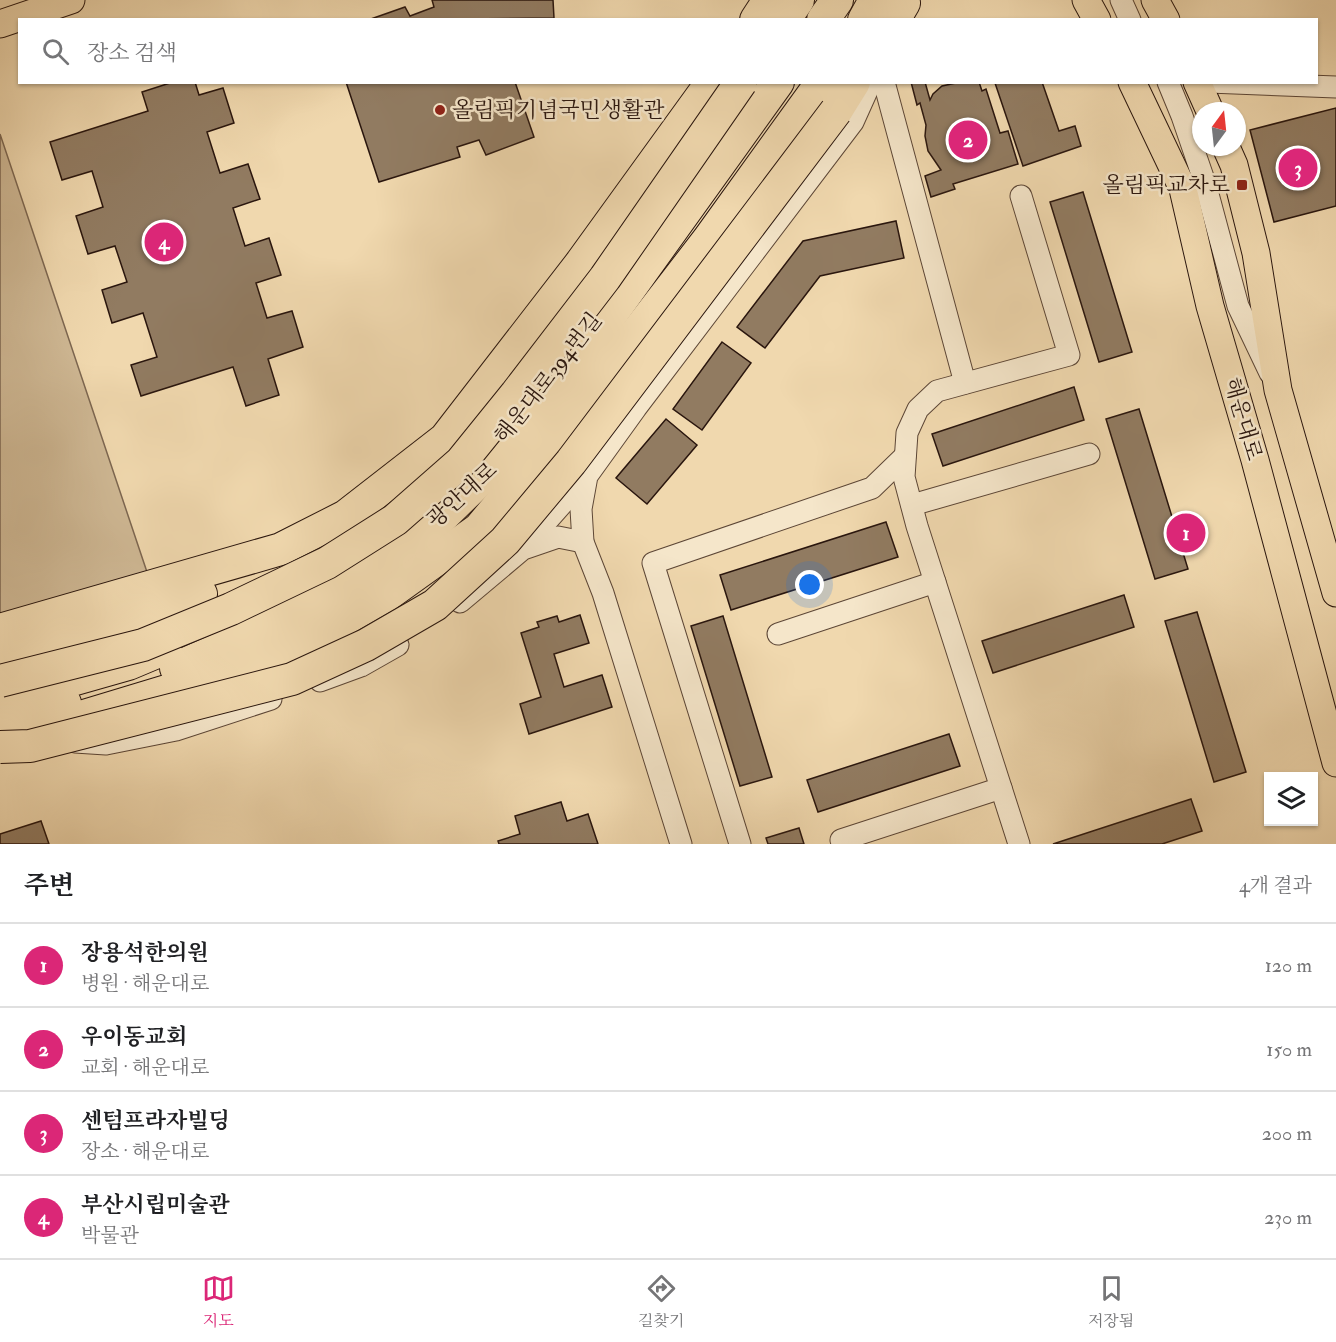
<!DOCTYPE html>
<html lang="ko">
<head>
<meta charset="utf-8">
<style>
  body { margin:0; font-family:"IM FELL Double Pica","Noto Serif KR",serif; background:#f6f6f6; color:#202124 }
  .controls { position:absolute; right:18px; bottom:18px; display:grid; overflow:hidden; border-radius:0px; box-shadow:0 2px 4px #0004 }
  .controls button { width:54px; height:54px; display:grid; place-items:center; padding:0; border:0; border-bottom:2px solid #e0e0e0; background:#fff; color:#202124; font:30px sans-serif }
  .compass { position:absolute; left:1192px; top:102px; width:54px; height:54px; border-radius:50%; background:#fff; box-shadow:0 2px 4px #0004; rotate:15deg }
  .you { position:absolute; left:810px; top:585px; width:21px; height:21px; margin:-15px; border:4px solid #fff; border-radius:50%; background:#1a73e8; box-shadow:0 0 0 9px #1a73e833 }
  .badge { display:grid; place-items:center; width:39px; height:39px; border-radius:50%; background:#db2777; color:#fff; font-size:20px; font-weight:700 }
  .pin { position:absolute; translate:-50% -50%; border:3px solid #fff; box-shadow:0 2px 6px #0006 }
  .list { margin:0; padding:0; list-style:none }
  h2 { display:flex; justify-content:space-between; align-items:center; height:78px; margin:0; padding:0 24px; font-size:26px }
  h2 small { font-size:20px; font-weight:400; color:#757577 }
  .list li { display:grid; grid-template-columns:39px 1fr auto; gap:18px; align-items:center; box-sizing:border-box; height:84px; padding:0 24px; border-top:2px solid #e0e0e0 }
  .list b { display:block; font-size:22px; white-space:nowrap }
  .list p { margin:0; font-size:20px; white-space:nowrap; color:#757577 }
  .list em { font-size:20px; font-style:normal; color:#757577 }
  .icon { flex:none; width:33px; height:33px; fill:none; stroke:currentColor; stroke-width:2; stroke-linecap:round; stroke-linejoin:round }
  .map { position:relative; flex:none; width:1336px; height:844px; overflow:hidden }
  .search { position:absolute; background:#fff; box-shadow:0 2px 4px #0004; left:18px; right:18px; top:18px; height:66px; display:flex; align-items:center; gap:15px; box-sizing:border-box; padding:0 21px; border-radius:0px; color:#757577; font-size:22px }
  .sheet { height:414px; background:#fff }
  nav { display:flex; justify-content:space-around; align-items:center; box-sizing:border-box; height:84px; border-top:2px solid #e0e0e0; background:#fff; font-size:16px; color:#757577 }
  nav a { display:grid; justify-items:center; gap:3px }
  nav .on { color:#db2777 }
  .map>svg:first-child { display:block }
  .green { fill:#ceb793; stroke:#7c6650; stroke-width:1.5 }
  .building { fill:#917b61; stroke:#2a160e; stroke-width:1.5 }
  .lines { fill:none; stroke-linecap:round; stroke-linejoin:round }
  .minor-casing { stroke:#5c4636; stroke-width:23 }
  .major-casing { stroke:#2a160e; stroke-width:29 }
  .highway-casing { stroke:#2a160e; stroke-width:34 }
  .minor { stroke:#f5e6ca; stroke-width:21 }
  .major { stroke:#f0d8ae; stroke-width:27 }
  .highway { stroke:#f0d8ae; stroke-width:32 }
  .highway-bridge-casing { stroke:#2a160e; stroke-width:34; stroke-linecap:butt }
  .highway-bridge { stroke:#f0d8ae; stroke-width:32 }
  .poi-dot { fill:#8f2418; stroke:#f5e6ca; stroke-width:2 }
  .labels { text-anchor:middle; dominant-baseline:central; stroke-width:5; stroke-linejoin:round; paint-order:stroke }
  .poi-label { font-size:22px; fill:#2a160e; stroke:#f5e6ca; text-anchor:start }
  .street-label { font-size:22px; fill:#2a160e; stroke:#f5e6ca }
</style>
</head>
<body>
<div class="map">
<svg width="1336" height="844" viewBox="0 0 1336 844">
  <rect width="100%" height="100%" fill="#f0d8ae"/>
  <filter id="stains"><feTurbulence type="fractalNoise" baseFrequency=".00333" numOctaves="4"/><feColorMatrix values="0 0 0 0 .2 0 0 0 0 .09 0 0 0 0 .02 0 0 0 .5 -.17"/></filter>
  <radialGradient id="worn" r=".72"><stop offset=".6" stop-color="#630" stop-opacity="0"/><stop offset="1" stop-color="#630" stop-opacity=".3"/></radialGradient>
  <path class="green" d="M0,134L149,578L0,616Z"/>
  <g class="building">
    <path d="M432,0H553L554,18L368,20L405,7L410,16L434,7Z"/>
    <path d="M173,82H195L199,95L223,88L234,123L207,132L220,173L248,164L260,199L233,208L245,246L269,238L281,275L256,283L267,318L292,311L303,347L268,359L279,395L246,406L233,367L141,396L131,365L157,357L143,313L112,323L102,290L127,282L115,246L88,254L76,216L103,207L92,171L62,180L50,142L148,111L142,92Z"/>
    <path d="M346,82H515L534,137L486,155L479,140L457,147L460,157L379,182Z"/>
    <path d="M911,82H925L930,100L933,94L942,86L956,83L979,82L982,91L986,89L1000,133L1008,131L1018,164L953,184L955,189L931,197L925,176L941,170L928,151L925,136L926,125L920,103L917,105Z"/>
    <path d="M998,82H1042L1059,131L1075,126L1081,146L1023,166L995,83Z"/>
    <path d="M1336,108V206L1274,222L1250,130Z"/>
    <path d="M1083,192L1132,352L1099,362L1050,202Z"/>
    <path d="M896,221L904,258L820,276L765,348L737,327L803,241Z"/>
    <path d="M722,342L751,363L702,430L673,409Z"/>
    <path d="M1074,387L1084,420L943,466L932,434Z"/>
    <path d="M1139,409L1188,569L1155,579L1106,419Z"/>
    <path d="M666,419L697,445L647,504L616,478Z"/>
    <path d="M886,522L898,557L731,610L720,575Z"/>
    <path d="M1124,595L1134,627L993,673L982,641Z"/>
    <path d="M1197,612L1246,772L1214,782L1165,621Z"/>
    <path d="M580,615L589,643L554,654L564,687L602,675L612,707L529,734L520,704L541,697L521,633L539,627L537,622L557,616L559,622Z"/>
    <path d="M723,616L772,777L740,786L691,626Z"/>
    <path d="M949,734L960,766L818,812L807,780Z"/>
    <path d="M1191,799L1202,831L1162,844H1053Z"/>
    <path d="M561,802L567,821L588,814L598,844H499L498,841L520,834L515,816Z"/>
    <path d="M41,821L49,844H0V834Z"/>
    <path d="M799,828L804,844H768L766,838Z"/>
  </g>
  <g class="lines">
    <g class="minor-casing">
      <g id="minor">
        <path d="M1121,0L1130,20"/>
        <path d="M884,82L965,383"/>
        <path d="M1168,82L1182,116L1205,183L1238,306L1270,373"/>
        <path d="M1209,82L1336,87"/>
        <path d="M912,505L1089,454"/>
        <path d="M523,548L586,477"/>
        <path d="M460,602L523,549L558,537L583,542"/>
        <path d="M778,634L935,582"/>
        <path d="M320,681L361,666L398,645"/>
        <path d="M75,742L106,744L176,730L271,699"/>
        <path d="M841,840L1001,788"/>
        <path d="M681,844L603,593L583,542L581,509L587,476L636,408L853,122L871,82"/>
        <path d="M740,844L653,563L872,488L905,456"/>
        <path d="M1019,844L917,526L904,477L907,433L918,409L937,391L1069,355L1021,196"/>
      </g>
    </g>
    <g class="major-casing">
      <g id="major">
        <path d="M1086,0L1097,20"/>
        <path d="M1155,0L1166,20"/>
        <path d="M0,24L71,0"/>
        <path d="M1132,82L1183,189L1210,306L1255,460L1336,763"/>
        <path d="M1197,82L1210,111"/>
        <path d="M1226,147L1234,165L1256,253L1278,390L1336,593"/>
        <path d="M231,624L300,596L344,567"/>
        <path d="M0,703L130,666L168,650"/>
      </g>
    </g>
    <g class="highway-casing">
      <g id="highway">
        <path d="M756,20L769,0"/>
        <path d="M784,20L798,0"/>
        <path d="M823,20L837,0"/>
        <path d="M864,20L875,0"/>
        <path d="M894,20L904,3"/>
        <path d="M836,111L854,82"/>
        <path d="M0,630L281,549L346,516L445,439L581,263L712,82"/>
        <path d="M0,652L148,611L201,594"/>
        <path d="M176,668L308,610L349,584L441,518L509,452L593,340L778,82"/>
        <path d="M0,723L65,703"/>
        <path d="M41,729L193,683L303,643L387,595L479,529L557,436L708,240L822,82"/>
      </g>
    </g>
    <use href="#minor" class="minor"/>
    <use href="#major" class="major"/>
    <use href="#highway" class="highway"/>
    <g class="highway-bridge-casing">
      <g id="highway-bridge">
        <path d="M0,681L143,645L231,609L327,563L395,520L461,462L516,394L605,278L741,82"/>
        <path d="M0,747L30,746L292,679L366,645L435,605L505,541L571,462L836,111"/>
      </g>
    </g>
    <use href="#highway-bridge" class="highway-bridge"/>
  </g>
  <g class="poi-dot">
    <circle cx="440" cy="110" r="6"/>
    <rect x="1236" y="179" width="12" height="12" rx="3"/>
  </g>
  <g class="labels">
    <g class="poi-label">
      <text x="452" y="110">올림픽기념국민생활관</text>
      <text x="1230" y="185" text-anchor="end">올림픽교차로</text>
    </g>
    <g class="street-label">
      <text transform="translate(548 378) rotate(-52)">해운대로394번길</text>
      <text transform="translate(1243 419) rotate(74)">해운대로</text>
      <text transform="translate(462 495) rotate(-42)">광안대로</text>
    </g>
  </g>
  <rect width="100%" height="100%" filter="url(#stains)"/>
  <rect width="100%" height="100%" fill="url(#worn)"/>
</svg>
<div class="controls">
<button><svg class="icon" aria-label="layers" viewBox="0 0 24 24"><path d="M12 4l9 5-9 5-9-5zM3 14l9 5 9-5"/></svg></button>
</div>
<svg class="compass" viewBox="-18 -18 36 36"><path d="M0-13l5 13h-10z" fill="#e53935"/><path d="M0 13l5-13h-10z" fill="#757577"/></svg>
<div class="you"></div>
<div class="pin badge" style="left:1186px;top:533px">1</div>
<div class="pin badge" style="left:968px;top:140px">2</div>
<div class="pin badge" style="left:1298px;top:168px">3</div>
<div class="pin badge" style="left:164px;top:242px">4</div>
<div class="search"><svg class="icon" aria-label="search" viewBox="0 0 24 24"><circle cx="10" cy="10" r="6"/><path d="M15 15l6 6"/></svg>장소 검색</div>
</div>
<section class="sheet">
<h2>주변<small>4개 결과</small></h2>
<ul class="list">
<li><span class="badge">1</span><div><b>장용석한의원</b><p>병원 · 해운대로</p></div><em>120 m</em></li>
<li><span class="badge">2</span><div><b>우이동교회</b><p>교회 · 해운대로</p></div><em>150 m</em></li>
<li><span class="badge">3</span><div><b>센텀프라자빌딩</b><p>장소 · 해운대로</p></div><em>200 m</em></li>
<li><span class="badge">4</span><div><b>부산시립미술관</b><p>박물관</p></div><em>230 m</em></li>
</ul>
</section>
<nav>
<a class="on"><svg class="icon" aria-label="map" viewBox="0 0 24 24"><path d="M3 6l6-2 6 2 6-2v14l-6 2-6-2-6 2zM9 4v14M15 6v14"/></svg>지도</a>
<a><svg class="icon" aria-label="directions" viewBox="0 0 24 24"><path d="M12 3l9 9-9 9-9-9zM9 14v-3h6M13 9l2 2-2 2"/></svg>길찾기</a>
<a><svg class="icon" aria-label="saved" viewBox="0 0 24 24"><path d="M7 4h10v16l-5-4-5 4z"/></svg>저장됨</a>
</nav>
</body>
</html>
